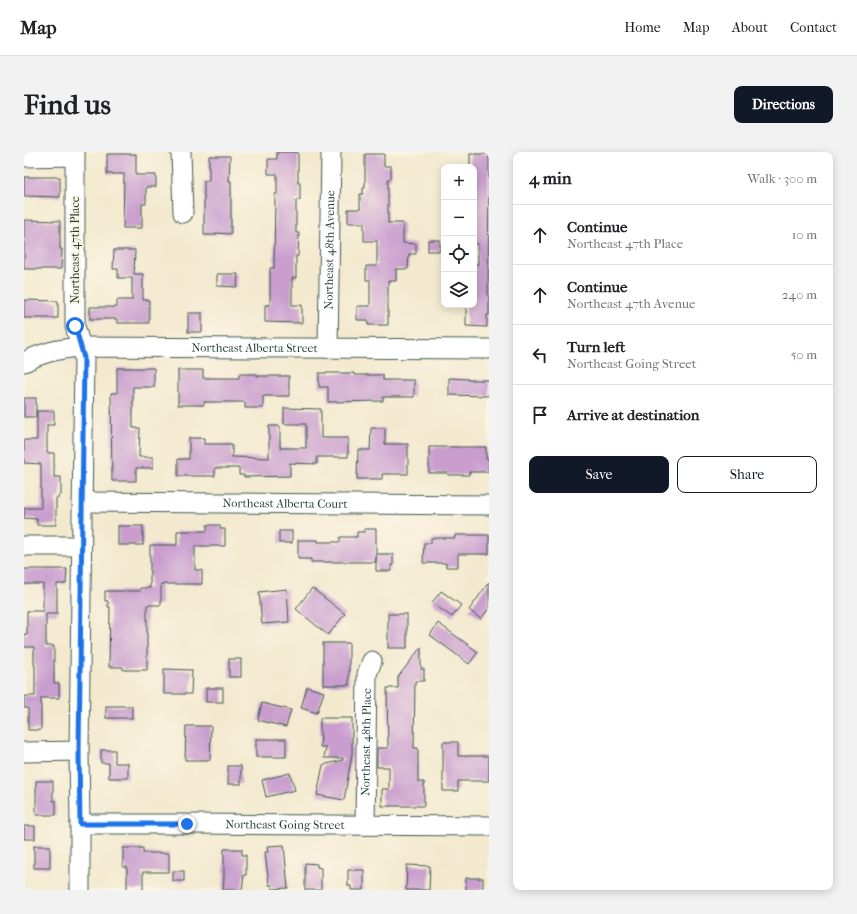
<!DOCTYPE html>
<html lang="en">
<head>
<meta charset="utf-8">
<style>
  body { margin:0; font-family:"IM FELL French Canon",serif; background:#f2f2f2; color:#202124 }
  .controls { position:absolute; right:12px; top:12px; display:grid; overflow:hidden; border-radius:8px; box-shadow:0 2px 10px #0003 }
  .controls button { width:36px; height:36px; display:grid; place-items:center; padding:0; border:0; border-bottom:1px solid #e0e0e0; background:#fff; color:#202124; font:20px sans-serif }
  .stop { position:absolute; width:12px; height:12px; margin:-9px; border:3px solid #1a73e8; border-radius:50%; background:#fff }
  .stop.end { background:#1a73e8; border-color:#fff; box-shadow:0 1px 4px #0008 }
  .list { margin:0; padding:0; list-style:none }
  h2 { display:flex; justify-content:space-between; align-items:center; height:52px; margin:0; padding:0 16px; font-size:17px }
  h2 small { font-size:13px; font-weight:400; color:#757577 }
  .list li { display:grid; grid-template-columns:26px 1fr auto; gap:12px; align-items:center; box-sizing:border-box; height:60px; padding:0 16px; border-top:1px solid #e0e0e0 }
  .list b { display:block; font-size:15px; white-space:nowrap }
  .list p { margin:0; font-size:13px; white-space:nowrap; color:#757577 }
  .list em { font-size:13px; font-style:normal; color:#757577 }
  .actions { display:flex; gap:8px; padding:12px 16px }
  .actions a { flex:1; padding:9px 0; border:1px solid #111827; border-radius:8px; text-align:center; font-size:14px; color:#111827 }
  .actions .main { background:#111827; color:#fff }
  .icon { flex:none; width:22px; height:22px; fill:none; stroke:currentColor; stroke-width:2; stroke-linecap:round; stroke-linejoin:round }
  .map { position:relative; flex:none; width:465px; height:738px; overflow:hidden; border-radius:8px }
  header { display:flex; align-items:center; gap:24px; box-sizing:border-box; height:56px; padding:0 20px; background:#fff; border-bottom:1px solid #e0e0e0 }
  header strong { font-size:19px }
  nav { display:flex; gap:22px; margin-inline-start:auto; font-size:14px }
  .intro { display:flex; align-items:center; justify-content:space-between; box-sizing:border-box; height:96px; padding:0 24px }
  h1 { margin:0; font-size:28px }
  .button { padding:10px 18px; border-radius:8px; background:#111827; color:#fff; font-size:14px; font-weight:700 }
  main { display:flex; gap:24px; padding:0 24px }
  aside { flex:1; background:#fff; border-radius:8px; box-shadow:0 2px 10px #0003 }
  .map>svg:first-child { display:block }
  .building { fill:#c99ecf }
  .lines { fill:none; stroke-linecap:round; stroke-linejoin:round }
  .minor-casing { stroke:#3f574b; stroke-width:21 }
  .minor { stroke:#fff; stroke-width:19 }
  .route { stroke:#1a73e8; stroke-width:5 }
  .labels { text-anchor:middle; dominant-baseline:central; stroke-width:4; stroke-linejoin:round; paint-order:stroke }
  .street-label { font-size:12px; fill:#1f3d34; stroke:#fcf5e5 }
</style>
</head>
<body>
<header>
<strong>Map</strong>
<nav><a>Home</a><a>Map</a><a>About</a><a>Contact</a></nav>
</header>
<div class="intro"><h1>Find us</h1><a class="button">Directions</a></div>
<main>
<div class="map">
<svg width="465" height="738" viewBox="0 0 465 738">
  <rect width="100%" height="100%" fill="#fcf5e5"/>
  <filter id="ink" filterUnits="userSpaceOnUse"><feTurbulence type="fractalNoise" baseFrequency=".025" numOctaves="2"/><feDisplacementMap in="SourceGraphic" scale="8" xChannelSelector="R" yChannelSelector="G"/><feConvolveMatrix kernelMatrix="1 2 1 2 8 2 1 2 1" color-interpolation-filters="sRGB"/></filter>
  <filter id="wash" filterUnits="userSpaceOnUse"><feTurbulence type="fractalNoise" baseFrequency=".012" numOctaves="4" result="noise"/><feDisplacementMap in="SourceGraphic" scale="16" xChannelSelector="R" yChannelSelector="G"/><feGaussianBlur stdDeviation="0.9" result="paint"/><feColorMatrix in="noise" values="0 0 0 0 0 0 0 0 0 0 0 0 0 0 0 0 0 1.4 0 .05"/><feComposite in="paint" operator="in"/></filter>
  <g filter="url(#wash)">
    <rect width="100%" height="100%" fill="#f3e9cf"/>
    <g id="blocks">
      <g class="building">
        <path d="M253,0H274V31H276V48H272V81H275L274,104H272V126H268V153H278V171L241,170V153H246V116H250L251,42H253V22H244V7H253Z"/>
        <path d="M83,2H112V23H132V35H122V52H118V76H99L100,22H83Z"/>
        <path d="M341,2H360V14H367V27H364V71H379V91L392,92V102H385L384,117H372V129H364V173H344V168H333V154H346V128H342V114H353V89H340V71H324V57H336V42H339V36H341Z"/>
        <path d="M446,2H465L464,144H465V163H463V175L442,174V153H450V112H454V92H450V15H446Z"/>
        <path d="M185,4H206L205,29H207V82L192,81V83H180V29H185Z"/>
        <path d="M0,25H36V45L0,44Z"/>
        <path d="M0,68L36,69V97H38L37,117H0Z"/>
        <rect x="404" y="88" width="12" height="11"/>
        <path d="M90,98H111L110,122H119V148H125V171H93V167H66V155H93V148H108V126H94V117H89Z"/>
        <path d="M193,122H214L213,135L193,134Z"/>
        <path d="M0,148L34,149V166H0Z"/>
        <rect x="164" y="161" width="14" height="19"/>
        <path d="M93,216H130V235H109V276H116L115,305H129V316H112V329H88L87,241H93Z"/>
        <path d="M154,218H179V226H215V222H233V224H265V244H239V256H221V250H180V253H154Z"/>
        <path d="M295,221H330V223H359V228H390V245H359V249L304,250V235H295Z"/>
        <path d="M425,226L444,227V228H465V244L425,243Z"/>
        <rect x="0" y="246" width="12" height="19"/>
        <path d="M260,256L297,257V286H324V305H293V312L266,311V324L220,325V323H215V316H191V324H154V307H165V286H180V292H208V305L245,306V274H256V296H282V272H260Z"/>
        <path d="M13,259H30V273H23V301H30V325H37V343H35V346H32V373H13V367L0,366V356H17V312L0,311V288H13Z"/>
        <path d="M347,276H361V292H384V322H358V327H333L334,298H346Z"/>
        <path d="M405,295H462V307H465V320H445V323H424V321H405Z"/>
        <path d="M183,373H196V377H201V394H171V418H178V432H137V453H123V518H99V515H85L86,455H84V449H81V439H116V436H126V393H153V379H183Z"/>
        <rect x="94" y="374" width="25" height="19"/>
        <path d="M340,377H352V410H287V407H274V388H294V390H316V385H333V380H340Z"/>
        <rect x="255" y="379" width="13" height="12"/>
        <path d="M431,383H465V402H434V415H422V411H399L400,391H407V386H431Z"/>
        <path d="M352,402H369V413H367V419H352Z"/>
        <path d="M0,417H43L42,432H33V462H22V494H30V531H35V546H17V578H4V556H0V544H11V513H10V495H0V482H3V459H19V432H0Z"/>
        <path d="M465,430V456L457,467L445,458Z"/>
        <path d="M288,436L321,462L304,483L272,457Z"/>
        <path d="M263,437L265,470L238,472L235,440Z"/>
        <path d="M417,439L437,453L428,465L408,451Z"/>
        <rect x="364" y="462" width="19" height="34"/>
        <path d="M414,471L454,500L445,512L406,483Z"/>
        <rect x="299" y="491" width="26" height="42"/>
        <path d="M397,495V517H400V529H391L390,596H394V630H400V654H358V637H365V615H353V596H364L363,536H374V525Z"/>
        <rect x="205" y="507" width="12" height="18"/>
        <path d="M140,517L168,518L167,542H140Z"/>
        <path d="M283,535L300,540L293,561L277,556Z"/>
        <rect x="182" y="536" width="17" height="14"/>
        <path d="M238,551L267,558L262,575L234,568Z"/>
        <rect x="82" y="554" width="26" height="12"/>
        <path d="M296,566H328V602L320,648L293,643L299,613L319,608V606H300L302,595H296L297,584L296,583Z"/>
        <path d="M162,574H187L186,608H161Z"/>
        <rect x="232" y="587" width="30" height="18"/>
        <path d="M419,590H434V604H465V629H434V639H419Z"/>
        <path d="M77,598H91V611H104V626H85V611H77Z"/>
        <rect x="204" y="614" width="13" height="18"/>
        <path d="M266,621L271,638L242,645L238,628Z"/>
        <path d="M12,629H29V649H32V663H12Z"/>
        <rect x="0" y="674" width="11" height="13"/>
        <path d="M260,693L264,736L248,737V733H245L241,700H244L243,694Z"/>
        <rect x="10" y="694" width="16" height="22"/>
        <path d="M99,696H119V701H145V720H119V738H103V715H99Z"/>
        <path d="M200,697H218V703H222V723H220L218,738H199L200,726Z"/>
        <path d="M281,711L293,712V715L297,716V738H281Z"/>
        <path d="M383,713L406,714L405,738H382Z"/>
        <path d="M324,718H340V738H327V734H324Z"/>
        <rect x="149" y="719" width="11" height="10"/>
        <rect x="442" y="726" width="17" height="12"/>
      </g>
    </g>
  </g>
  <g filter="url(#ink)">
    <use href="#blocks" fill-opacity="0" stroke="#3f574b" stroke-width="1"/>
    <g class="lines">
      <g class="minor-casing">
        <g id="minor">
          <path d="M51,0V174L60,206L55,599L56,672V738"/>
          <path d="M157,0L159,61"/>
          <path d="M0,5L51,4"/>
          <path id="s1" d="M304,196L307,0"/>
          <path id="s2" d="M0,210C20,200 34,197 57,195L465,197"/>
          <path id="s3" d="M58,350L465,353"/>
          <path d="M0,394H57"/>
          <path d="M0,600L55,599"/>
          <path id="s4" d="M56,672H163L465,674"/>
          <path id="s5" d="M341,673L343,522L348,509"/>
        </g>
      </g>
      <use href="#minor" class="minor"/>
    </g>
  </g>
  <g class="lines" filter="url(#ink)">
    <path class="route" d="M51,174L60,206L55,599L56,672H163"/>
  </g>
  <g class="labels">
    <g class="street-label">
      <text transform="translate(51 98) rotate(-90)">Northeast 47th Place</text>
      <text stroke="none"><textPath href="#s1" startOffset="98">Northeast 48th Avenue</textPath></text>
      <text stroke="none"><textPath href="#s2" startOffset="233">Northeast Alberta Street</textPath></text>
      <text stroke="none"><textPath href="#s3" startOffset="203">Northeast Alberta Court</textPath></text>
      <text stroke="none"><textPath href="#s5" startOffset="83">Northeast 48th Place</textPath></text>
      <text stroke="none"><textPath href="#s4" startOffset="205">Northeast Going Street</textPath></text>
    </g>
  </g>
</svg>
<div class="controls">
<button>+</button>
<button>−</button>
<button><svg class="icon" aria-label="locate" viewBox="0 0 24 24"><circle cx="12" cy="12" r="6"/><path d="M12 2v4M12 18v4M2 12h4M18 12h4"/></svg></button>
<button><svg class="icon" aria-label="layers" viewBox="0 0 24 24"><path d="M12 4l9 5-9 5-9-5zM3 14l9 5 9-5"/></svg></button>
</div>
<div class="stop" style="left:51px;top:174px"></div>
<div class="stop end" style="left:163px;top:672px"></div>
</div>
<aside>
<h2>4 min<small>Walk · 300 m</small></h2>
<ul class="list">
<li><svg class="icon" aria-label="ahead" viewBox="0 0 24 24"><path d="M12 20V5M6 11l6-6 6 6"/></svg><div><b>Continue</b><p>Northeast 47th Place</p></div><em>10 m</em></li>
<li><svg class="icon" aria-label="ahead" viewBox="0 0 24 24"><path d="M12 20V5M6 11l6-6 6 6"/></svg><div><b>Continue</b><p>Northeast 47th Avenue</p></div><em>240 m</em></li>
<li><svg class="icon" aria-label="left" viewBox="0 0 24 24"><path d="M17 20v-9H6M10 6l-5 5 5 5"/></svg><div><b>Turn left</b><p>Northeast Going Street</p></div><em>50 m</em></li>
<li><svg class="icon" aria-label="arrive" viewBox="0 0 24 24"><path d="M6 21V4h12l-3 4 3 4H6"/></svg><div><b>Arrive at destination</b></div></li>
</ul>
<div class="actions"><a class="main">Save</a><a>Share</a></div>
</aside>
</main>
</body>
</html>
